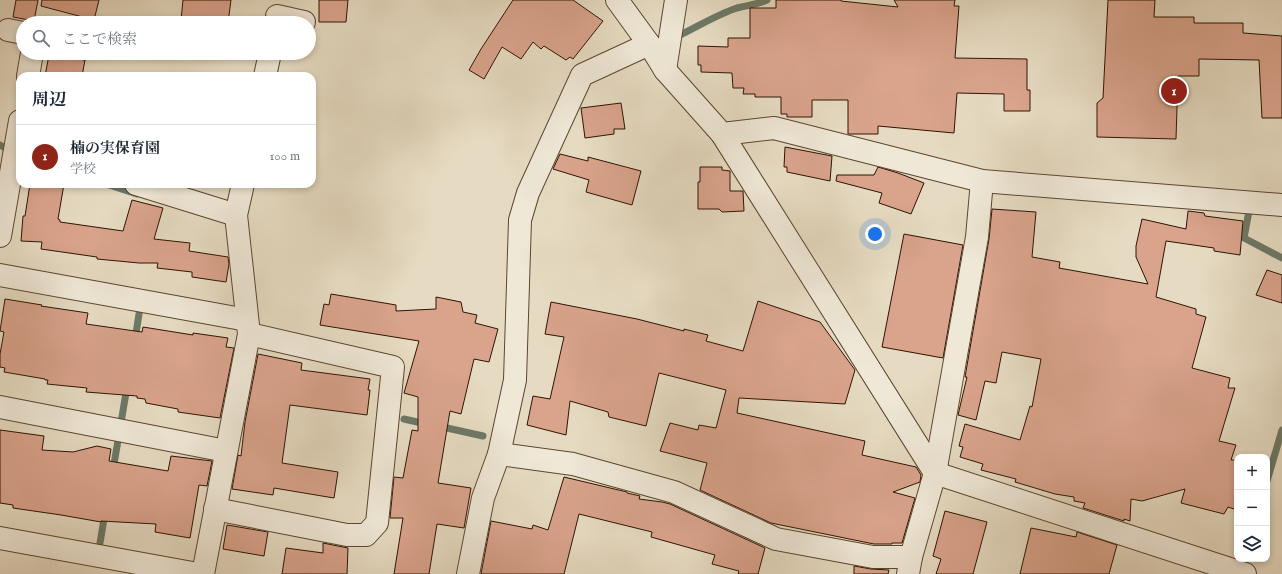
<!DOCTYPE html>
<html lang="ja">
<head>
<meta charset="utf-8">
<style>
  body { margin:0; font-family:"IM FELL English","Noto Serif JP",serif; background:#f6f6f7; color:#1f2937 }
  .controls { position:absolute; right:12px; bottom:12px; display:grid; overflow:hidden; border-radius:8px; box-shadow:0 2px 6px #0003 }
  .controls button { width:36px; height:36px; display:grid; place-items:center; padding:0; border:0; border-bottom:1px solid #e0e1e3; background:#fff; color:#1f2937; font:20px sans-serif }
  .you { position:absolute; left:875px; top:234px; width:14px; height:14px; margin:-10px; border:3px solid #fff; border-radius:50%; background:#1a73e8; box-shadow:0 0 0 6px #1a73e833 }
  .badge { display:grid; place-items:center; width:26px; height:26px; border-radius:50%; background:#8f2418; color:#fff; font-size:13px; font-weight:700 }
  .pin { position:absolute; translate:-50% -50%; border:2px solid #fff; box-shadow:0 1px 4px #0006 }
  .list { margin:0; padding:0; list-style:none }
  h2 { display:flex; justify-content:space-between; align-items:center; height:52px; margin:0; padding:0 16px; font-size:17px }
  h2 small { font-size:13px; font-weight:400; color:#747a83 }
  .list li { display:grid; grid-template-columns:26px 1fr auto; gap:12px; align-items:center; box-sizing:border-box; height:64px; padding:0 16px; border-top:1px solid #e0e1e3 }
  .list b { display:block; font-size:15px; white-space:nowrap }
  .list p { margin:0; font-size:13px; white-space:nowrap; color:#747a83 }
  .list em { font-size:13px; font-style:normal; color:#747a83 }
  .icon { flex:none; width:22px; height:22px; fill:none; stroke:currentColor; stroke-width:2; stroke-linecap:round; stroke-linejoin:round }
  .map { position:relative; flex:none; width:1282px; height:574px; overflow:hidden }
  .search { position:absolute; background:#fff; box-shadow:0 2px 6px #0003; left:16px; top:16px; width:300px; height:44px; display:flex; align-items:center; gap:10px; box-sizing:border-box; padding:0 14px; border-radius:22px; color:#747a83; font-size:15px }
  .panel { position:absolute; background:#fff; box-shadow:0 2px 6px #0003; left:16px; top:72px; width:300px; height:116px; border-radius:12px }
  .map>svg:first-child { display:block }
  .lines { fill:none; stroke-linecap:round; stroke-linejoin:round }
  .stream { stroke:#6d7967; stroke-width:7 }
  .building { fill:#d9a38c; stroke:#2e1400 }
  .minor-casing { stroke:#5c4630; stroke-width:24 }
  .minor { stroke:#efe8d7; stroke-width:22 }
</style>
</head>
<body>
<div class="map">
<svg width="1282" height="574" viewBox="0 0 1282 574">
  <rect width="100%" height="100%" fill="#e6dbc2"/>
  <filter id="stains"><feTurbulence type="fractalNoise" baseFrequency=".005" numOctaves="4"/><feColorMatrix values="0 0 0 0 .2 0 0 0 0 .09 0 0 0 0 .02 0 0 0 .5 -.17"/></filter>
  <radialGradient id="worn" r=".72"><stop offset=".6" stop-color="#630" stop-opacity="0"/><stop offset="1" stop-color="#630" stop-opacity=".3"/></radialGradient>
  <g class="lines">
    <g class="stream">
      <path d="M678,36C697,27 716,15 737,8C748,5 756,5 767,0"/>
      <path d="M0,145L13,152"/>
      <path d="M106,184L137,194"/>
      <path d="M1249,211L1244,238L1282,258"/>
      <path d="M135,340L139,314"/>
      <path d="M404,419L426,424"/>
      <path d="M438,426L483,436"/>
      <path d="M113,470L127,387"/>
      <path d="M1267,481L1282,430"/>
      <path d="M100,543L105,513"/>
    </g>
  </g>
  <g class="building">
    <path d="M16,0H38L34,21L13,17Z"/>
    <path d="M42,0H99L94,20L41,6Z"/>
    <path d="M183,0H231L228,23H194V21L181,20Z"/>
    <path d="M319,0H348L346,22H319Z"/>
    <path d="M513,0H573L603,21L573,59L570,57L566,60L544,46L541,49L533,42L521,59L502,47L484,79L469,70L481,49Z"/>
    <path d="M776,0H841V1L898,7L894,0H955L954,6H959L955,58L1027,59V90H1030V111H1004V94L957,93L954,133L878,126V134H848V100H812V117H787V114H781V97H755V94H743L744,88H733L732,73L701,72V65H698V46L728,47V38H750V8H776Z"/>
    <path d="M1108,0H1155L1154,17H1194V23H1243V33L1282,36V118H1262L1259,60L1199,59V76H1178L1176,139L1097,137V103L1103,98Z"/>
    <path d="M49,55L85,60L82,76H45Z"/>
    <path d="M621,103L625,129H614V134L585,138L581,108Z"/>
    <path d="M785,147L832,156L830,181L787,172V167H784Z"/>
    <path d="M560,154L588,161V157L641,171L632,205L586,192L589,180L553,169Z"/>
    <path d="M700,167H722V170L730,171V191H743L744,211L722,212L719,209H698V182H700Z"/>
    <path d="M878,167L898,173L924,183L911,214L879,203L882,193L836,181L837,175H874Z"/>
    <path d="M30,184H64L58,219L60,220V222L123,231L132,200L163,208L154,239L190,243L189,251L228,257L229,264L226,282L192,277V272L157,268L158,263H139L97,259V257L41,249L42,242L21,241L23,216H25Z"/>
    <path d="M992,209L1036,212L1032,257L1060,262L1059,268L1148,284L1136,257V246L1142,219L1186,229L1188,211L1204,213L1205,216L1243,221L1240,255L1214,251V248L1166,241L1156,297L1196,309V314L1206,317L1192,368L1230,378L1228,388H1235L1219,441L1236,445L1231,460H1237L1236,479H1237V510L1228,507L1224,514L1181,503L1185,489L1142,501L1131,499L1130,521L1124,519V521L1083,508L1085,503L1074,501V497L1055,494L1015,482L1016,479L981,470L983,464L960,457L963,447L959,446L965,424L1020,440L1030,406L1032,407L1041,359L1002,352L996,383L985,381L976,420L958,415L967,377H965L989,239Z"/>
    <path d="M904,234L963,245L943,358L882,347Z"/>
    <path d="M1267,270L1282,275V303L1256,295Z"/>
    <path d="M331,294L396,305V311L436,309V297L461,302L463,312L477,315L475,323L498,329L489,362L474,359L461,414L450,411L438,483L471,488L464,528L437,524L429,574H394L403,518H390L394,477L403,478L412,430L418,431V397L404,393L419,341L320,325L324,304L329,305Z"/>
    <path d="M5,299L42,305L41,306L88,313L86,324L142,332L143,327L193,335V333L228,338L226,347L234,348L220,418L178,412V409L146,403L145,399L137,398V396L86,392L87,388L47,384L48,380H45V379L4,372L5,368L0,367V354L4,332L0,331Z"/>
    <path d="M758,301L820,322L855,370L845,404L739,398L737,413L865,441L862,455L916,467L921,475L920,482L893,492L915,498L902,543H892V544H874L771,523L700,490L707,463L660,451L670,423L698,430L699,425L716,428L726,390L659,373L646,426L609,417L608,412L570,401L566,435L527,425L533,396L550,399L564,337L545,334L551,302L637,319L684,331V329L708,335L706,341L743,351Z"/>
    <path d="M258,354L302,363L301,370L370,379L368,390H370L367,415L290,405L282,463L338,472L334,498L274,488L273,495L232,489L238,455L241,456L245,422Z"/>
    <path d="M0,430L44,436L42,450L73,452L97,446L111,449L109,461L168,471L171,456L212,461L207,486L199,485L190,538L155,532L156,524L101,521V522L61,515L13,508V505L0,503Z"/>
    <path d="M564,477L627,492V493L640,496L639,499L662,502L670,504L765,548L758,574H738L739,571L712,564L715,555L651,537L652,532L579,514L564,574H481L491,521L532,529L533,525L548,530Z"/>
    <path d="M945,511L987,522L973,574H936L941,559L933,556Z"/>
    <path d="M227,525L268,532L264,556L223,549Z"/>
    <path d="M1031,528L1076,537L1077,532L1117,545L1109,574H1020Z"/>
    <path d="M323,543L348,548L347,574H282L286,548L323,553Z"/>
    <path d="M854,566L871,569L889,570L888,574H854Z"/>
  </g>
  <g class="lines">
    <g class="minor-casing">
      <g id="minor">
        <path d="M617,0L649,44L665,70L722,134L935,473L1245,574"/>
        <path d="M277,16L304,22"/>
        <path d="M8,30L23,33"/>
        <path d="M665,70L676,0"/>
        <path d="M28,76L32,53"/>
        <path d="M265,76L270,53"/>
        <path d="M722,134L774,128L982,181L1282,205"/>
        <path d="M136,184L236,215"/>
        <path d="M0,236L20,121"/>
        <path d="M0,275L247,320"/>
        <path d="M0,407L226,451"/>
        <path d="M499,454L573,464L674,492L776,539L873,557H911"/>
        <path d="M215,509L347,535H366L377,523L393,367L249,334"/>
        <path d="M0,538L198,574"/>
        <path d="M203,574L249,334L236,215L243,184"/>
        <path d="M468,574L483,498L499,454L515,380L520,220L528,193L582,75L649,44"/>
        <path d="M908,574L911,557L935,473L977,237L982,181"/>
      </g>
    </g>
    <use href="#minor" class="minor"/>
  </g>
  <rect width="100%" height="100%" filter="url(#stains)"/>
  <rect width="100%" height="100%" fill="url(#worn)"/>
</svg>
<div class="controls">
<button>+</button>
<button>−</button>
<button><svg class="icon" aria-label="layers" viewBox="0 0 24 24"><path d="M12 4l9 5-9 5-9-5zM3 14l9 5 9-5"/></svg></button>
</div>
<div class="you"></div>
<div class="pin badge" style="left:1174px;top:91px">1</div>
<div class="search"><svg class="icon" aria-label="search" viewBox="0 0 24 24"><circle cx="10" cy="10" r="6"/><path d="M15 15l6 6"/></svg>ここで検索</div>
<section class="panel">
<h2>周辺<small></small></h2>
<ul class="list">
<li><span class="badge">1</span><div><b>楠の実保育園</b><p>学校</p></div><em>100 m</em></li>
</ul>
</section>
</div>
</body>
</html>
